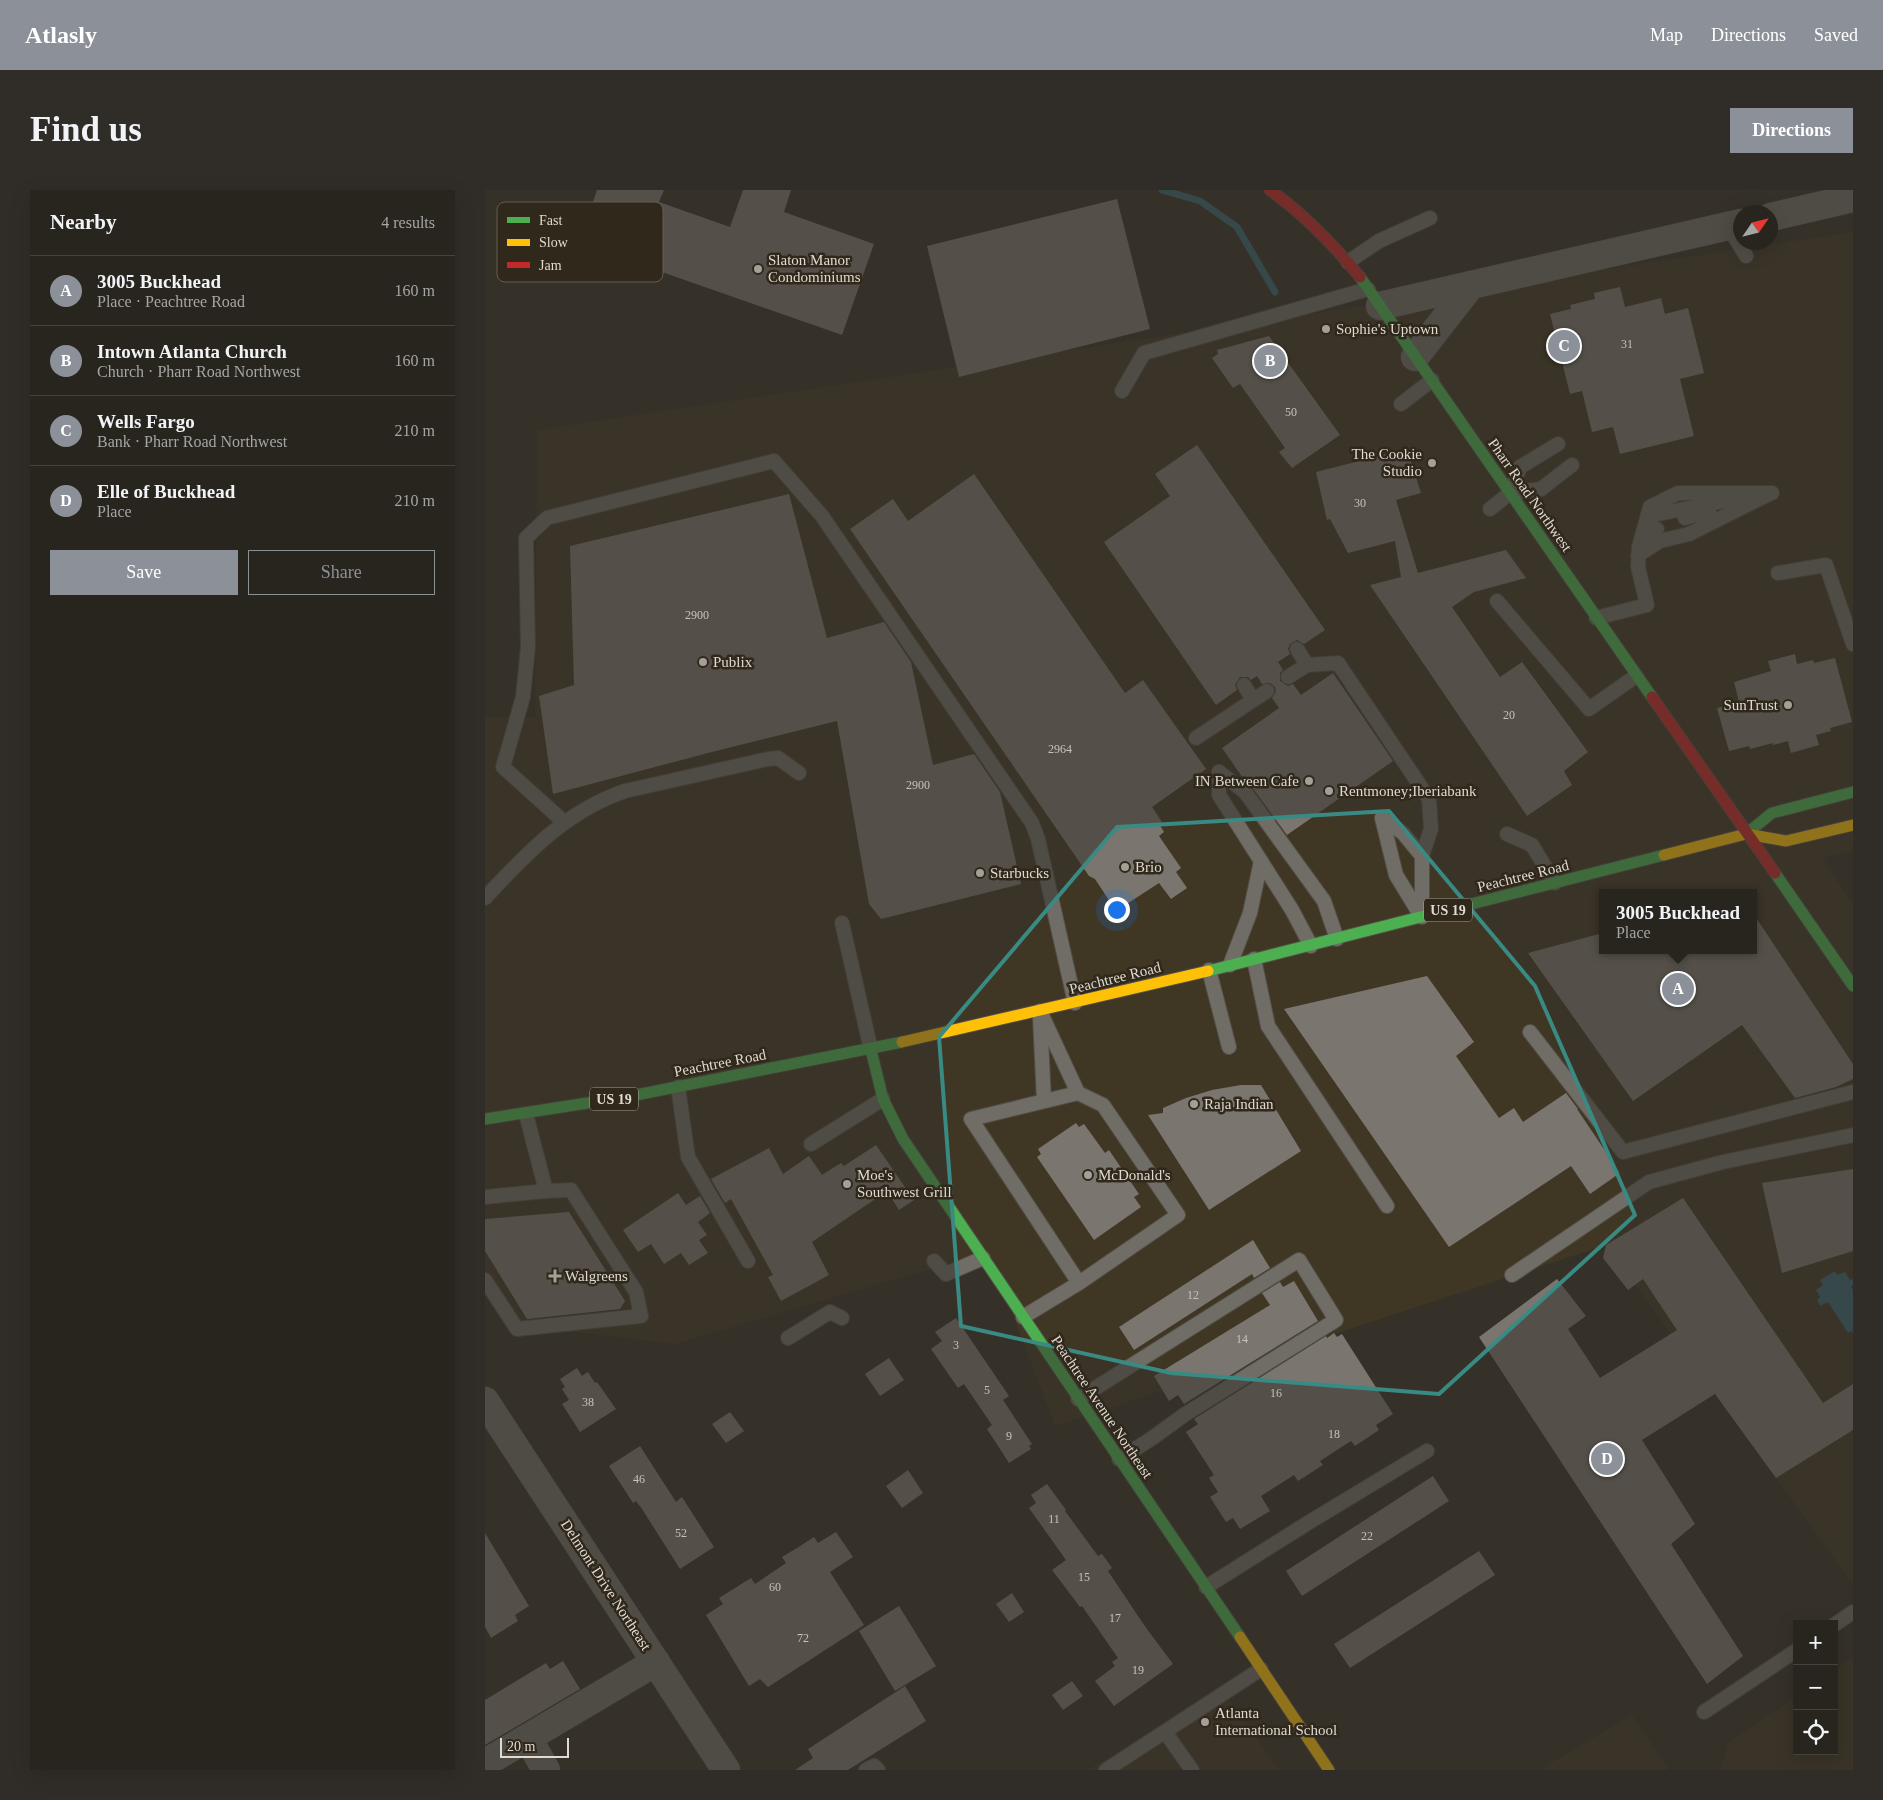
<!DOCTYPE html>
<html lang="en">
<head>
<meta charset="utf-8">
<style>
  body { margin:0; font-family:Georgia,serif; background:#302d28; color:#f1f3f6 }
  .controls { position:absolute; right:15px; bottom:15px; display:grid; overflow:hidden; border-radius:0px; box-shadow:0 5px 20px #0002 }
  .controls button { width:45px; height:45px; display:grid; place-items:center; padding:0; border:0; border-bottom:1px solid #44423d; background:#28251f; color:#f1f3f6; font:25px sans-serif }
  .compass { position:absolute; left:1248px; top:15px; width:45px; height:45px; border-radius:50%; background:#28251f; box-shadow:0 5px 20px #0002; rotate:55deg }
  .scale { position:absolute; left:15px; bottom:12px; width:69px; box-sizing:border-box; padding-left:5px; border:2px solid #dfdad2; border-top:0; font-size:14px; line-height:18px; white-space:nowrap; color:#dfdad2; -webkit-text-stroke:4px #30281b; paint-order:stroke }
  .you { position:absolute; left:631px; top:719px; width:18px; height:18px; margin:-12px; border:4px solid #fff; border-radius:50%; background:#1a73e8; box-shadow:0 0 0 8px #1a73e833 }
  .badge { display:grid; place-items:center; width:32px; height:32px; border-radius:50%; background:#8c9099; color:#fff; font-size:16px; font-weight:700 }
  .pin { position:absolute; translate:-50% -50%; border:2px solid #fff; box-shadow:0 1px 5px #0006 }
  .popup { position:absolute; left:1114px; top:699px; width:158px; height:65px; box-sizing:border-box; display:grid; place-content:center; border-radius:0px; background:#28251f; filter:drop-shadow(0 1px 4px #0005); font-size:16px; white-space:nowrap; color:#a5a5a4 }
  .popup b { font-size:19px; color:#f1f3f6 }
  .popup::after { content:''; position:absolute; left:50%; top:100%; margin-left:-10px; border:10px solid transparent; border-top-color:#28251f }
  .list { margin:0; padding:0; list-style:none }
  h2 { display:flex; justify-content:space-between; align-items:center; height:65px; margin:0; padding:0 20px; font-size:21px }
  h2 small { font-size:16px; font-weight:400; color:#a5a5a4 }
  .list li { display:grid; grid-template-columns:32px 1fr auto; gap:15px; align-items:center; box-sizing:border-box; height:70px; padding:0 20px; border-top:1px solid #44423d }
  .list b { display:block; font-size:19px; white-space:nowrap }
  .list p { margin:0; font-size:16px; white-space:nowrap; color:#a5a5a4 }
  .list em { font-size:16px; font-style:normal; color:#a5a5a4 }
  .actions { display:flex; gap:10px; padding:15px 20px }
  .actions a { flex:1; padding:11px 0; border:1px solid #8c9099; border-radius:0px; text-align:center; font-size:18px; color:#8c9099 }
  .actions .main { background:#8c9099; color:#fff }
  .icon { flex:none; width:28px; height:28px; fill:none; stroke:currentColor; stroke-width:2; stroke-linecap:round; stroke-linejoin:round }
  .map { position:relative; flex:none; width:1368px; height:1580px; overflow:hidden; border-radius:0px }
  header { display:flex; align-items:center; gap:30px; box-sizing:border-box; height:70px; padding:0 25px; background:#8c9099; color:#fff }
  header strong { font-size:24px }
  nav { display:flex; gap:28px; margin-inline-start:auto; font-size:18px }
  .intro { display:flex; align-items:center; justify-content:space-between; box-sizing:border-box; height:120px; padding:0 30px }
  h1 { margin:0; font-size:35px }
  .button { padding:12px 22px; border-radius:0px; background:#8c9099; color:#fff; font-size:18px; font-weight:700 }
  main { display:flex; gap:30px; padding:0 30px }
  aside { flex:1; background:#28251f; border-radius:0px; box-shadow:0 5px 20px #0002 }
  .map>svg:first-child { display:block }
  .built { fill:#403624; fill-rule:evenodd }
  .water { fill:#3b6471 }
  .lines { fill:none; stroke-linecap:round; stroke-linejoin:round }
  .stream { stroke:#3b6471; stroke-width:7 }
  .building { fill:#7a766f }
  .lane-casing { stroke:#534f48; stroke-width:16 }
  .street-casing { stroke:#534f48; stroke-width:29 }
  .fast-casing { stroke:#534f48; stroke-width:13 }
  .slow-casing { stroke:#534f48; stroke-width:13 }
  .jam-casing { stroke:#534f48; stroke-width:13 }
  .lane { stroke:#706d67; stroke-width:14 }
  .street { stroke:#706d67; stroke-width:28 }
  .fast { stroke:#4caf50; stroke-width:11 }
  .slow { stroke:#ffc107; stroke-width:11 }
  .jam { stroke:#c62828; stroke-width:11 }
  .marked { fill:none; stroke:#398a82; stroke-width:4; stroke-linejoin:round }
  .poi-dot { fill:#a49f97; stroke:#30281b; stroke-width:2 }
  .labels { text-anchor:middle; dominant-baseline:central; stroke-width:5; stroke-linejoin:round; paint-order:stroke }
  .number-label { font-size:12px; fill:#c6c1b9 }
  .shield { fill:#30281b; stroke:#aaa59b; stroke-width:1 }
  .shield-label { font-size:14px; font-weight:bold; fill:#dfdad2 }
  .poi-label { font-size:15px; fill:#dfdad2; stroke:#30281b; text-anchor:start }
  .street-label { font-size:15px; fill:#dfdad2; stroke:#30281b }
  .key { fill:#30281b; stroke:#655d52; stroke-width:1 }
  .key-label { font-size:14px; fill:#dfdad2 }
</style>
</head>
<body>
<header>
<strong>Atlasly</strong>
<nav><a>Map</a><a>Directions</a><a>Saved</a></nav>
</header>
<div class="intro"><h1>Find us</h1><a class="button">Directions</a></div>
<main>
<aside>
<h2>Nearby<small>4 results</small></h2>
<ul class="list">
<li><span class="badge">A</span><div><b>3005 Buckhead</b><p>Place · Peachtree Road</p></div><em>160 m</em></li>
<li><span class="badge">B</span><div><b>Intown Atlanta Church</b><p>Church · Pharr Road Northwest</p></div><em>160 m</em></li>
<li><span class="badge">C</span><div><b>Wells Fargo</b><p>Bank · Pharr Road Northwest</p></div><em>210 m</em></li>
<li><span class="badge">D</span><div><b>Elle of Buckhead</b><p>Place</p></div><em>210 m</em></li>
</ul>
<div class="actions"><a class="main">Save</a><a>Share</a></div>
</aside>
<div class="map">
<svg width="1368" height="1580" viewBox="0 0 1368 1580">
  <rect width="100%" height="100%" fill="#353129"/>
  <g class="built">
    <path d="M1368,42V661L1338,668L1368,715V1394L1121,1055L570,1236L504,1062L190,1154L31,1135L0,1082V527H50L52,240ZM1118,703H1268V760H1118Z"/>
    <path d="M1368,1467V1580H1235L1244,1552L1312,1506V1561H1349V1480Z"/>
    <path d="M735,1496L794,1580H602L624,1568Z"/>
    <path d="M1147,1525L1184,1580H1054Z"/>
  </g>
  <path class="water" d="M1350,1081L1352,1085L1360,1082L1365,1090L1368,1089V1095L1366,1096L1368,1100V1143L1366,1141L1363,1143L1343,1112L1335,1116L1332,1110L1335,1107L1331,1100L1338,1095L1335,1090Z"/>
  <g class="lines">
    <path class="stream" d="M677,0L715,11L752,37L790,102"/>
  </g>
  <g class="building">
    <path d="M112,0H179L174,12L245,37L258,0H306L299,22L389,54L357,145L94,53Z"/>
    <path d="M632,9L665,139L474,187L442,56Z"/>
    <path d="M1135,97L1140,117L1176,108L1180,124L1203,118L1219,183L1195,189L1209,246L1135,264L1128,237L1107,242L1097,201L1085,204L1065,124L1086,119L1085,115L1110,109L1109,103Z"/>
    <path d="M784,146L855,245L807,278L794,262L800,258L755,194L748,198L727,168L733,164L732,160Z"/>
    <path d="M712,255L840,440L819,454L812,450L805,454L803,459L805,464L793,472L798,480L795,483V491L803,496L808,494L816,505L848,483L908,571L802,645L767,597L760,591L737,558L794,518L787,508L791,501L790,497L785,493L777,494L772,486L766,490L763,487H755L750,495L752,500L731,515L619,352L685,306L670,284Z"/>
    <path d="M922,259L936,303L911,310L933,383L1021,360L1041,388L989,402L967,417L1015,487L1037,472L1103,562L1079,581L1087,595L1042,626L885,395L916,387L910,351L863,363L845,329L842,330L831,282Z"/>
    <path d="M489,284L640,503L658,490L721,579L667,617L677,632L674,634L679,642L674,646L696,678L691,682L702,698L686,709L674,693L631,721L610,689L604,686L365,339L408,309L423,331Z"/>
    <path d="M304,304L342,448L399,432L426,472L448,575L489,564L515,602L536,694L396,729L384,714L352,531L223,563L68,604L54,506L89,495L85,356Z"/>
    <path d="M1310,464L1312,474L1328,470L1329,473L1350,468L1367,532L1345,538L1346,541L1331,545L1334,555L1306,563L1303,551L1288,555V553L1265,559L1264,556L1244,561L1232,518L1254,512L1249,492L1286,481L1283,471Z"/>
    <path d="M1268,723L1368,874V889L1351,897L1310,908L1257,835L1148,911L1043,763L1118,743V760H1268Z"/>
    <path d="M942,786L989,852L971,866L1014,928L1029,918L1038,932L1081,903L1093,919H1092L1135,983L1105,1004L1086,976L964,1057L799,819Z"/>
    <path d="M756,895H776L816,961L724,1020L663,925L678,923V918L701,908L727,900Z"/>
    <path d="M591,933L594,937L599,934L620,963L624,960L654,1004L649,1007L656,1017L609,1050L552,967L556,964L553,959Z"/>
    <path d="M391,955L429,1010L414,1020L402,1001L327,1052L344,1085L296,1111L283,1087L288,1085L246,1009L240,1013L226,989L284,958L298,984L324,966L337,985L356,973L359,976Z"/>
    <path d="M1368,979V1061L1297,1083L1277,993Z"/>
    <path d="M193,1003L201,1015L215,1006L225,1023L213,1032L222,1045L214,1050L223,1063L204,1075L196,1063L179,1074L166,1054L153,1062L138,1040Z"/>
    <path d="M1198,1008L1338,1213L1368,1194V1240L1291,1288L1230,1204L1157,1250L1210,1334L1186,1354L1258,1466L1222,1494L994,1147L1072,1089L1101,1126L1083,1139L1115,1188L1192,1140L1158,1089L1143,1100L1118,1068L1121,1055Z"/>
    <path d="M84,1022L140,1111L135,1119L42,1129L0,1061V1029Z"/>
    <path d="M768,1050L785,1078L769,1088L767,1084L649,1160L634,1137Z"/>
    <path d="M809,1091L833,1131L699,1214L693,1205L684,1211L669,1186L785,1115L777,1103L795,1092L798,1097Z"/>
    <path d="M471,1128L524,1206L518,1210L547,1254L544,1256L546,1259L524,1273L502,1239L507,1235L479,1194L473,1198L446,1159L457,1151L450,1142Z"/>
    <path d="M849,1143L852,1147L857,1144L908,1224L891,1235L894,1240L870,1256L866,1251L835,1271L838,1275L813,1291L809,1285L776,1306L785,1321L755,1339L748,1328L741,1332L725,1307L733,1302L724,1288L729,1285L701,1242L713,1234L709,1229L841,1146L842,1148Z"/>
    <path d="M404,1168L419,1190L395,1206L380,1184Z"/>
    <path d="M92,1178L97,1186L103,1182L110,1193L112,1192L131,1219L95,1242L77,1214L84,1210L77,1199L80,1197L75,1189Z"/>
    <path d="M245,1222L259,1241L241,1253L227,1234Z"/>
    <path d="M155,1256L191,1312L197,1307L229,1357L195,1379L157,1319L151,1311L148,1313L124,1276Z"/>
    <path d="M423,1280L438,1303L417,1318L401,1296Z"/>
    <path d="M948,1286L964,1311L817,1406L801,1381Z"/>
    <path d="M562,1294L581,1320L580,1321L613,1366L617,1364L627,1378L623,1381L659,1435L688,1474L629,1516L610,1491L630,1476L627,1472L633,1468L597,1416L595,1417L567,1380L581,1370L544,1318L551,1313L546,1305Z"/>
    <path d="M351,1342L368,1367L345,1382L379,1435L283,1497L275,1489L264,1496L221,1425L238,1414L234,1408L266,1388L270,1394L301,1373L297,1367L312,1358L329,1347L333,1353Z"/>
    <path d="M0,1343L44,1416L30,1425L33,1431L6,1448L0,1437Z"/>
    <path d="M994,1361L1010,1385L865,1478L849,1454Z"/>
    <path d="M527,1403L539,1422L524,1432L511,1414Z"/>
    <path d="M414,1416L451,1476L410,1501L374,1441Z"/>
    <path d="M78,1471L95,1499L0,1555V1510L61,1473L65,1479Z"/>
    <path d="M587,1491L598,1506L578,1520L567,1505Z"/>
    <path d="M420,1496L441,1531L363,1580H310L328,1568L323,1559Z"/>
  </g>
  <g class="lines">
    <g class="lane-casing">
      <g id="lane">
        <path d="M1243,36L1261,66"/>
        <path d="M863,72L894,51L945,28"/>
        <path d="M637,201L659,163L883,99"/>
        <path d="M916,214L947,190"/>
        <path d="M1025,303L1056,299L1087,275"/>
        <path d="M1005,319L1025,303L1035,277L1073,254"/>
        <path d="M1200,328L1224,321"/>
        <path d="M1162,337L1168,325L1249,309"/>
        <path d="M1155,353L1165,317L1193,303H1287"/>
        <path d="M1153,365L1175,351L1204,344L1284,304"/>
        <path d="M1293,383L1341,375L1368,454"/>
        <path d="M1012,411L1104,519L1151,486"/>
        <path d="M1111,428L1162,415L1153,377L1154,356L1172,339"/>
        <path d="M812,459L822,475"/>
        <path d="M803,487L822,475L853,473L944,609L946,639L937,666V727"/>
        <path d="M759,495L768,510"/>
        <path d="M711,548L782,501"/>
        <path d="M734,582L760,602L839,711L852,749"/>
        <path d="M734,582V605L807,720L826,756"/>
        <path d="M897,628L911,685L936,726"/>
        <path d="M897,628L918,643L937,666"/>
        <path d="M79,632L18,577L38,507L43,457L41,348L62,328L289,271L337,326L547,633L553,649L590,813"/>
        <path d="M1022,644L1047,655L1070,693"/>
        <path d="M0,708C41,664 81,621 140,601L283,569L293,568L314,583"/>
        <path d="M357,733L386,860"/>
        <path d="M769,769L783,836L902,1016"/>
        <path d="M745,775L765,723L776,671"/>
        <path d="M724,780L744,857"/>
        <path d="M555,827L559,911"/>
        <path d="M1045,842L1138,962L1368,902"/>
        <path d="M193,897L203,967L263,1071"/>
        <path d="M593,903L486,929L594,1093"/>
        <path d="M326,954L398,909"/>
        <path d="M0,1007L61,1001L41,924"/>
        <path d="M449,1071L461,1084L498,1068"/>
        <path d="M1027,1085L1164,992L1238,972L1368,945"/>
        <path d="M0,1090L32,1139L156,1126L151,1102L86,1000L61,1001"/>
        <path d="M538,1127L594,1093L693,1025L618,915L593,903L555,821"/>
        <path d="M303,1148L345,1122L357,1128"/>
        <path d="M593,1209L814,1070L851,1130L699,1225L666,1249L634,1269"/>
        <path d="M721,1397L826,1331L942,1261"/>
        <path d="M1349,1435L1368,1422"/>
        <path d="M1219,1522L1312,1460"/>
        <path d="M680,1542L707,1580"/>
        <path d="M381,1580L389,1576L393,1580"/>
        <path d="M621,1580L776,1479"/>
      </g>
    </g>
    <g class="street-casing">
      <g id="street">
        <path d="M1286,27L1368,8"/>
        <path d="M895,116L1256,33"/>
        <path d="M930,167L986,95"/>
        <path d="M0,1211L241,1580"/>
        <path d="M43,1548L61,1580"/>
        <path d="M0,1573L171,1472"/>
      </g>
    </g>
    <g class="fast-casing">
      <g id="fast">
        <path d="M875,87L1167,507"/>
        <path d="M1261,644L1287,623L1368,602"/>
        <path d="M1290,683L1368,796"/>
        <path d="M723,781L1179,665"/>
        <path d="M386,860L398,909L418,949L755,1447"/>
        <path d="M0,929L141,907L417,852"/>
      </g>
    </g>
    <g class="slow-casing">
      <g id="slow">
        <path d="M1179,665L1261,644L1301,651L1368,635"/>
        <path d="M417,852L723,781"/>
        <path d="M755,1447L844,1580"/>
      </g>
    </g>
    <g class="jam-casing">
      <g id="jam">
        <path d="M785,0C820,25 848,54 875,87"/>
        <path d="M1167,507L1290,683"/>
      </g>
    </g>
    <use href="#lane" class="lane"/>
    <use href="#street" class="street"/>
    <use href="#fast" class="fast"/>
    <use href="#slow" class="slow"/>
    <use href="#jam" class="jam"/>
  </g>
  <path d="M0 0H1368V1580H0ZM904,621L1050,796L1150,1025L954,1204L686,1183L476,1136L454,847L632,637Z" fill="#353129" fill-opacity=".55" fill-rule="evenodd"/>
  <path class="marked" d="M904,621L1050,796L1150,1025L954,1204L686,1183L476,1136L454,847L632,637Z"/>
  <g class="poi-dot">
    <circle cx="273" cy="79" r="5"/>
    <circle cx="841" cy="139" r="5"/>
    <circle cx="947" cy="273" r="5"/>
    <circle cx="218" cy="472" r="5"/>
    <circle cx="1303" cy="515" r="5"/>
    <circle cx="824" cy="591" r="5"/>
    <circle cx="844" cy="601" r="5"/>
    <circle cx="640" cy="677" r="5"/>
    <circle cx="495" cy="683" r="5"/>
    <circle cx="709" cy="914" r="5"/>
    <circle cx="603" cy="985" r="5"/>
    <circle cx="362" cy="994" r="5"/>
    <path d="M67.5 1078.5h5v5h5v5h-5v5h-5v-5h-5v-5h5z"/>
    <circle cx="720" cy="1532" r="5"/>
  </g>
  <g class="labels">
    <g class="number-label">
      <text x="1142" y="154">31</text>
      <text x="806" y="222">50</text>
      <text x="875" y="313">30</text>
      <text x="212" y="425">2900</text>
      <text x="1024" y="525">20</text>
      <text x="575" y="559">2964</text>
      <text x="433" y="595">2900</text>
      <text x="708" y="1105">12</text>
      <text x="757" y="1149">14</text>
      <text x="471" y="1155">3</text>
      <text x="502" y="1200">5</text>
      <text x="791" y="1203">16</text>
      <text x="103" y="1212">38</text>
      <text x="849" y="1244">18</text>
      <text x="524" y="1246">9</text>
      <text x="154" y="1289">46</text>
      <text x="569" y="1329">11</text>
      <text x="196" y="1343">52</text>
      <text x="882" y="1346">22</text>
      <text x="599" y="1387">15</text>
      <text x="290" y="1397">60</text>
      <text x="630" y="1428">17</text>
      <text x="318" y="1448">72</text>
      <text x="653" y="1480">19</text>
    </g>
    <g class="shield">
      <rect x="939" y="708.5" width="48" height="23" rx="4"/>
      <rect x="105" y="897.5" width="48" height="23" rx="4"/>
    </g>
    <g class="shield-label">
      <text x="963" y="720">US 19</text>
      <text x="129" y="909">US 19</text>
    </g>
    <g class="poi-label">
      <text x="283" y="70">Slaton Manor<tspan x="283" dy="17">Condominiums</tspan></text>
      <text x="851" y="139">Sophie's Uptown</text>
      <text x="937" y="264" text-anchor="end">The Cookie<tspan x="937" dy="17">Studio</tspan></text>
      <text x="228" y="472">Publix</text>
      <text x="1293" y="515" text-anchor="end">SunTrust</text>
      <text x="814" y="591" text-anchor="end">IN Between Cafe</text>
      <text x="854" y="601">Rentmoney;Iberiabank</text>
      <text x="650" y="677">Brio</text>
      <text x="505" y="683">Starbucks</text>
      <text x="719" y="914">Raja Indian</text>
      <text x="372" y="985">Moe's<tspan x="372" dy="17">Southwest Grill</tspan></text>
      <text x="613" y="985">McDonald's</text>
      <text x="80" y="1086">Walgreens</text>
      <text x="730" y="1523">Atlanta<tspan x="730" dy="17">International School</tspan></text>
    </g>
    <g class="street-label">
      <text transform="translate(1045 305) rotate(55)">Pharr Road Northwest</text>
      <text transform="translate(1038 686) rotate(-14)">Peachtree Road</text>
      <text transform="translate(630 788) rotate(-14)">Peachtree Road</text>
      <text transform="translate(235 873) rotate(-11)">Peachtree Road</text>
      <text transform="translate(617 1217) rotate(56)">Peachtree Avenue Northeast</text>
      <text transform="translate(121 1395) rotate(57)">Delmont Drive Northeast</text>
    </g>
  </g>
  <rect x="12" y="12" width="166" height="80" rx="8" class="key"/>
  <rect x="22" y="27" width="23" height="6" fill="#4caf50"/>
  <rect x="22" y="49" width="23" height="7" fill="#ffc107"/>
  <rect x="22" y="72" width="23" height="6" fill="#c62828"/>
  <g class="key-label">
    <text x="54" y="35">Fast</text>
    <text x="54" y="57">Slow</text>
    <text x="54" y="80">Jam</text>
  </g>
</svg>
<div class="controls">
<button>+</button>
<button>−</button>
<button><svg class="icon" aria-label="locate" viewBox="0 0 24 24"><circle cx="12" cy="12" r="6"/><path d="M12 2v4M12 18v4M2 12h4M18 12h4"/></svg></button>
</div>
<svg class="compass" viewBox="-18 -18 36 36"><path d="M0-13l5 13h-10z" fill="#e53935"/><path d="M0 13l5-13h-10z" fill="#a5a5a4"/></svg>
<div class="scale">20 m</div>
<div class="you"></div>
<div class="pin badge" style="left:1193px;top:799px">A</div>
<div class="popup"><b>3005 Buckhead</b>Place</div>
<div class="pin badge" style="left:785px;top:171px">B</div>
<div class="pin badge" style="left:1079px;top:156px">C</div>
<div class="pin badge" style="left:1122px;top:1269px">D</div>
</div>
</main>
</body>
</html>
